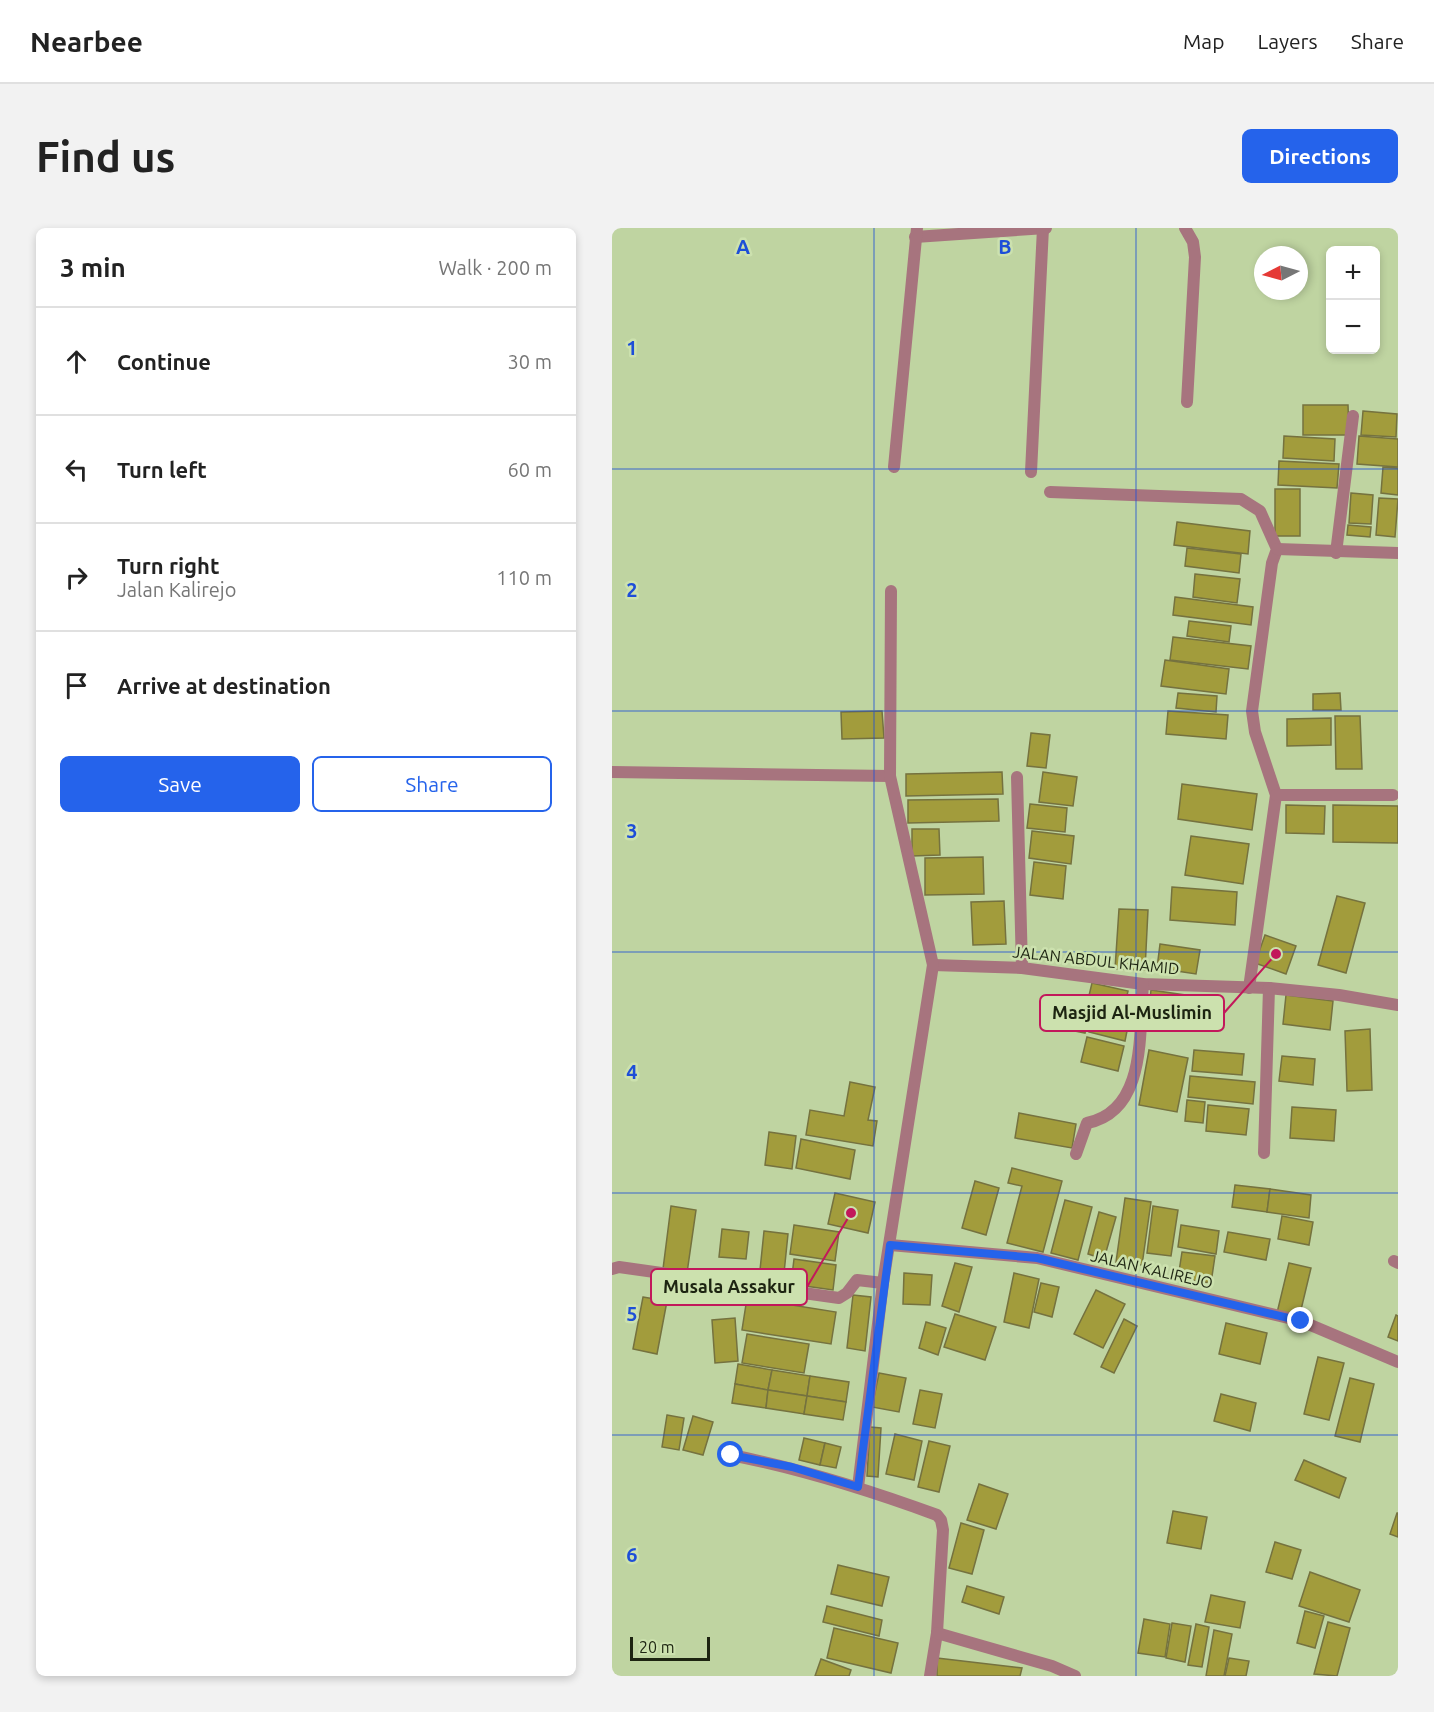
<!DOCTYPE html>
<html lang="en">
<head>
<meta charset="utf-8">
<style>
  body { margin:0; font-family:Ubuntu,sans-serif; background:#f2f2f2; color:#222 }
  .controls { position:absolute; right:18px; top:18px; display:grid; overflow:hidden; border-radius:9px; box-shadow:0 3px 9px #0003 }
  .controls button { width:54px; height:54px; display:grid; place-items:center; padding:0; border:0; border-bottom:2px solid #e0e0e0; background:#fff; color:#222; font:30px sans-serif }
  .compass { position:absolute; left:642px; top:18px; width:54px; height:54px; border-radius:50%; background:#fff; box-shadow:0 3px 9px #0003; rotate:264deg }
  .scale { position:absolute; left:18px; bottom:15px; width:80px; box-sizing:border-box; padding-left:6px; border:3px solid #1d2411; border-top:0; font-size:16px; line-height:21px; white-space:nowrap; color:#1d2411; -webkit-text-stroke:4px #cce1ae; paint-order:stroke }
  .stop { position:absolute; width:18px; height:18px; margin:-14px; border:4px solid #2563eb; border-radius:50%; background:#fff }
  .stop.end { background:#2563eb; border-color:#fff; box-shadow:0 2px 6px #0008 }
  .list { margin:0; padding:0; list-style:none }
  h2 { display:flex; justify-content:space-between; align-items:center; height:78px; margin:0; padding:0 24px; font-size:26px }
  h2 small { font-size:20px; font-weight:400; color:#767676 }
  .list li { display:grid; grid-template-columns:39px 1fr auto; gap:18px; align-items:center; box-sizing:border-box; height:108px; padding:0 24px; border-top:2px solid #e0e0e0 }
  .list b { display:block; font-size:22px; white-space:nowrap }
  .list p { margin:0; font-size:20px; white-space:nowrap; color:#767676 }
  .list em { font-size:20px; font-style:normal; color:#767676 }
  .actions { display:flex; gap:12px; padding:18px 24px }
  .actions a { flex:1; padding:14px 0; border:2px solid #2563eb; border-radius:9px; text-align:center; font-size:21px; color:#2563eb }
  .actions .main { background:#2563eb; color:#fff }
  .icon { flex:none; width:33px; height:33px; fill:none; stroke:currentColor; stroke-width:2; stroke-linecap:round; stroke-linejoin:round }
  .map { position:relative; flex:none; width:786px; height:1448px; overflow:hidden; border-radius:9px }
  header { display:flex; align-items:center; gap:36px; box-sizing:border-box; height:84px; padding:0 30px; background:#fff; border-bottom:2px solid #e0e0e0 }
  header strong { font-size:28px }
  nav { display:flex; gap:33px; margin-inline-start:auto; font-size:21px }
  .intro { display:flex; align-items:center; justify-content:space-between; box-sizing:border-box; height:144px; padding:0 36px }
  h1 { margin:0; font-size:42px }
  .button { padding:15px 27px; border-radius:9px; background:#2563eb; color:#fff; font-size:21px; font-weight:700 }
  main { display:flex; gap:36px; padding:0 36px }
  aside { flex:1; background:#fff; border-radius:9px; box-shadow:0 3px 9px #0003 }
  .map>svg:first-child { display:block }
  .building { fill:#a29c3c; stroke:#75723f; stroke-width:1.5 }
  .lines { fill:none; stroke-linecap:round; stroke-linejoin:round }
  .street { stroke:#a7747e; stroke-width:12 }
  .route { stroke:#2563eb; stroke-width:8 }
  .grid { fill:none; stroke:#1d4ed8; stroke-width:1.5; stroke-opacity:0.55 }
  .labels { text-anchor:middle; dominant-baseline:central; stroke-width:5; stroke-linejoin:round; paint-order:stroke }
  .street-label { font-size:16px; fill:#1d2411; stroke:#cce1ae }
  .grid-label { font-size:20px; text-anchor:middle; font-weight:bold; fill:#1d4ed8; stroke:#cce1ae; stroke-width:5; stroke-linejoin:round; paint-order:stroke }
  .leader { fill:none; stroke:#c2185b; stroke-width:2 }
  .callout-dot { fill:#c2185b; stroke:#cce1ae; stroke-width:2 }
  .callout { fill:#cce1ae; stroke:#c2185b; stroke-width:2 }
  .callout-label { font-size:18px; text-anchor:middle; font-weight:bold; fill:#1d2411 }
</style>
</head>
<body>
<header>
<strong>Nearbee</strong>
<nav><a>Map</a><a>Layers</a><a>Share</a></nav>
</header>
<div class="intro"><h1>Find us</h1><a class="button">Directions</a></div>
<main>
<aside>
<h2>3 min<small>Walk · 200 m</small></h2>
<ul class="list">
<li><svg class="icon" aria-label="ahead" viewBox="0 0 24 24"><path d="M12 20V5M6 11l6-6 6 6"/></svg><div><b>Continue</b></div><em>30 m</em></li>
<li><svg class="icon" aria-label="left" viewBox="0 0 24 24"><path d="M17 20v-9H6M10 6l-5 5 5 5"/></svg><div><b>Turn left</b></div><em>60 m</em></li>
<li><svg class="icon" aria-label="right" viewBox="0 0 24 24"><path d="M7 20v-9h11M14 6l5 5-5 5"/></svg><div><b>Turn right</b><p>Jalan Kalirejo</p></div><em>110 m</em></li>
<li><svg class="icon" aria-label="arrive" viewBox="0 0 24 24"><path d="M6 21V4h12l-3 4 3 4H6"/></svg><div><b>Arrive at destination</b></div></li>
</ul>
<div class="actions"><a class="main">Save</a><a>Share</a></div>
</aside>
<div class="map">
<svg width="786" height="1448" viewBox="0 0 786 1448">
  <rect width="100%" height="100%" fill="#bfd4a1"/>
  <g class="building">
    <path d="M691,177H736L737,207H691Z"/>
    <path d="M751,183L785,186L784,209L749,207Z"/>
    <path d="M672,208L723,211L722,233L671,230Z"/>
    <path d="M747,208L786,211V239L745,236Z"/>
    <path d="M667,233L727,236L725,260L666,257Z"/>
    <path d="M771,239L786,240V267L769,265Z"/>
    <rect x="663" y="261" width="25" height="47"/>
    <path d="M739,265L761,267L759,296L737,295Z"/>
    <path d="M767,270L786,271L783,309L764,307Z"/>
    <path d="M565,294L638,303L636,326L562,317Z"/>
    <path d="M736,297L759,299L758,309L735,307Z"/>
    <path d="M575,320L629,326L627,345L573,338Z"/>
    <path d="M583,346L628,351L625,375L581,369Z"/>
    <path d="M563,369L641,379L639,397L561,387Z"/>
    <path d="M577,393L619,398L617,414L575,408Z"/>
    <path d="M561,409L639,418L636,441L558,432Z"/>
    <path d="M553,432L617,441L614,466L549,458Z"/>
    <path d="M566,465L605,468L604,484L564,480Z"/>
    <path d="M728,465L729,482H701V466Z"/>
    <path d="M270,483L272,510L230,511L229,484Z"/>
    <path d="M556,483L616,487L614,511L554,506Z"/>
    <path d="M723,488H748L750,541H724Z"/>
    <path d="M719,490V517L675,518V491Z"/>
    <path d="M419,505L438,507L434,540L415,538Z"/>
    <path d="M390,544L391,566L294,568V546Z"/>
    <path d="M431,544L465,549L461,578L427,574Z"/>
    <path d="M570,556L645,566L640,602L566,591Z"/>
    <path d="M386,571L387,593L296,595V572Z"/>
    <path d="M418,576L455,580L453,604L415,600Z"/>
    <path d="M674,577L713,578L712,606L674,605Z"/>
    <path d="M721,577L786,578V615L721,614Z"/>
    <path d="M300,601H327L328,627L300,628Z"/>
    <path d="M420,603L462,608L459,636L417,630Z"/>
    <path d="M579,608L637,616L631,656L573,647Z"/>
    <path d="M371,629L372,666L313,667V630Z"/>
    <path d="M422,634L454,638L451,671L418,667Z"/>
    <path d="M560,659L625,664L623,697L558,692Z"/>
    <path d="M725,668L753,675L734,745L706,737Z"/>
    <path d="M392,673L394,716L361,717L359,674Z"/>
    <path d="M507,681L536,682L533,742L503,741Z"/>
    <path d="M653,707L684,718L674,746L643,735Z"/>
    <path d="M548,716L588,722L584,746L545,740Z"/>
    <path d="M480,755L516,763L511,785L475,776Z"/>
    <path d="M539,762L580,768L577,794L536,789Z"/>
    <path d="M674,767L721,773L718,802L671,796Z"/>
    <path d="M449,772L479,778L473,805L443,799Z"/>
    <path d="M481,785L517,793L513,813L477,804Z"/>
    <path d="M758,801L760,862L735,863L733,803Z"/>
    <path d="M475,809L512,818L506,843L469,834Z"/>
    <path d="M537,822L576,830L565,884L527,877Z"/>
    <path d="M582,822L632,826L630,847L580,843Z"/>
    <path d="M670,828L703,831L701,857L667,853Z"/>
    <path d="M578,848L643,854L641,876L576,869Z"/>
    <path d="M238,854L263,859L256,892L265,893L261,918L194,907L198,882L232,888Z"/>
    <path d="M575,872L593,874L591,895L573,893Z"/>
    <path d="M596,877L637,881L634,907L594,903Z"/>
    <path d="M680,879L724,882L722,913L678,910Z"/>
    <path d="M407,885L464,896L460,920L403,910Z"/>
    <path d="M157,904L184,908L180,941L153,937Z"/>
    <path d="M189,911L243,922L238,951L184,940Z"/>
    <path d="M400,940L450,953L431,1024L395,1015L410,958L396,955Z"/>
    <path d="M363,953L387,960L374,1007L350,1000Z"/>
    <path d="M623,957L658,961L655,984L620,979Z"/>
    <path d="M658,961L699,967L697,990L655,984Z"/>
    <path d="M223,965L263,974L256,1005L216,996Z"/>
    <path d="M513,970L539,974L530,1037L504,1034Z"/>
    <path d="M453,972L480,979L466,1032L439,1025Z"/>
    <path d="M59,978L84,982L75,1045L51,1041Z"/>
    <path d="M541,978L566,982L559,1028L535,1025Z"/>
    <path d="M487,984L504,989L492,1031L476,1026Z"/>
    <path d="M670,988L701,994L697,1017L666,1011Z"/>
    <path d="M182,997L227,1004L223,1033L178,1026Z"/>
    <path d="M569,997L607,1003L604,1026L566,1019Z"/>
    <path d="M110,1001L137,1004L134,1031L107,1029Z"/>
    <path d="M152,1003L176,1006L171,1055L147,1052Z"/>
    <path d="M616,1004L658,1011L654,1032L612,1024Z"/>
    <path d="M570,1024L603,1028L599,1055L566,1050Z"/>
    <path d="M182,1031L224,1037L221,1062L179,1056Z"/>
    <path d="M343,1035L360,1039L347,1084L330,1078Z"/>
    <path d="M677,1035L699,1040L687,1090L665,1085Z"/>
    <path d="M292,1045L320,1047L318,1077L291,1076Z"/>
    <path d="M402,1045L427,1051L417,1100L392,1094Z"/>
    <path d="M429,1055L447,1059L440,1089L422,1084Z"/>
    <path d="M484,1062L513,1076L491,1120L462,1106Z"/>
    <path d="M241,1067L259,1069L253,1123L235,1120Z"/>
    <path d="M31,1069L55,1073L45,1126L21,1121Z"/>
    <path d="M135,1070L224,1084L219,1116L130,1102Z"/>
    <path d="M343,1086L384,1099L373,1132L332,1119Z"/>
    <path d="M784,1087L786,1088V1113L776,1109Z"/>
    <path d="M123,1090L126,1133L103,1135L100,1092Z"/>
    <path d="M512,1091L525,1098L502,1145L489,1139Z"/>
    <path d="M314,1094L334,1100L326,1127L307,1120Z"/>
    <path d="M614,1095L655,1105L648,1136L607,1126Z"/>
    <path d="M135,1106L197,1116L192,1145L130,1135Z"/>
    <path d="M706,1129L732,1135L717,1192L692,1186Z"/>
    <path d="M126,1136L160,1142L156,1162L123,1156Z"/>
    <path d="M160,1142L198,1148L195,1168L156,1162Z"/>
    <path d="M267,1145L294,1150L287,1184L260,1179Z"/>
    <path d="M198,1148L237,1154L234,1174L195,1168Z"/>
    <path d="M738,1150L762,1156L748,1214L723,1208Z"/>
    <path d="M123,1156L156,1162L154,1180L120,1175Z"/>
    <path d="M156,1162L195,1168L192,1186L154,1180Z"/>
    <path d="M308,1162L330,1166L323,1200L301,1196Z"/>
    <path d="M609,1166L644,1175L638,1203L602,1193Z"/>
    <path d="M195,1168L234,1174L231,1192L192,1186Z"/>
    <path d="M55,1187L72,1190L67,1222L50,1219Z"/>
    <path d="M81,1188L101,1194L91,1227L71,1222Z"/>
    <path d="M258,1199L269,1200L266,1249L255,1248Z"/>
    <path d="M283,1206L310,1213L302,1252L274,1246Z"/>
    <path d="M192,1210L213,1215L208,1237L187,1232Z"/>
    <path d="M317,1213L338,1218L327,1264L306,1259Z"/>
    <path d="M213,1215L229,1219L224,1240L208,1237Z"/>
    <path d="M692,1232L734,1250L727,1270L683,1252Z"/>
    <path d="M367,1256L396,1266L384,1301L355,1292Z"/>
    <path d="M561,1283L595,1289L589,1321L555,1315Z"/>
    <path d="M785,1285H786V1309L778,1306Z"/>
    <path d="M349,1295L372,1302L360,1346L337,1340Z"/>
    <path d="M663,1314L689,1322L680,1351L654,1344Z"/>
    <path d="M226,1337L277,1349L270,1378L219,1366Z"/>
    <path d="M698,1344L748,1362L737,1394L687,1378Z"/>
    <path d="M355,1358L392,1369L387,1386L350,1374Z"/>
    <path d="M599,1367L633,1374L628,1400L593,1394Z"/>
    <path d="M215,1378L270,1392L267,1408L211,1394Z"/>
    <path d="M693,1383L712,1388L703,1420L685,1415Z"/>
    <path d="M532,1391L558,1396L553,1429L526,1425Z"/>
    <path d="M716,1394L738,1400L725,1448L702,1446Z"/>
    <path d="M560,1395L579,1398L573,1434L554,1430Z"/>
    <path d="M584,1396L597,1399L590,1439L576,1437Z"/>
    <path d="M222,1400L286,1415L279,1445L215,1430Z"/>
    <path d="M602,1402L620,1406L612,1448H594Z"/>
    <path d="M325,1430L410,1440L408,1448H325Z"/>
    <path d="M617,1430L637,1433L634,1448H613Z"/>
    <path d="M209,1431L239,1442L237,1448H203Z"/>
  </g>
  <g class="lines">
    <g class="street">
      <path d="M573,0L581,14L583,29L575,174"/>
      <path d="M303,9L434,0"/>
      <path d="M282,239L305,0"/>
      <path d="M419,244L431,0"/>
      <path d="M438,264L629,271L648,283L665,321L660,335L640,483L643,504L664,567L637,760"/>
      <path d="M665,321L786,325"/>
      <path d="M724,325L741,188"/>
      <path d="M0,544L278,548"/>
      <path d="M405,549L410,740"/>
      <path d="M664,567H781"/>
      <path d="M321,737L410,740L531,756L657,760L727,767L786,777"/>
      <path d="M652,925L657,760"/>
      <path d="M464,926L475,895C535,883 527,804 531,756"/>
      <path d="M278,1017L425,1030L689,1093L786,1134"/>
      <path d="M782,1033L786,1035"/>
      <path d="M0,1041L7,1039L227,1070L235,1065L245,1052L271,1055"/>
      <path d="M119,1227C190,1241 257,1262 325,1287L329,1292L331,1302L325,1405L318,1448"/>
      <path d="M246,1259L271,1055L321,737L278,548L279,363"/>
      <path d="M325,1405L440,1438L463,1448"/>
    </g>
  </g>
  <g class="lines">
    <path class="route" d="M119,1227L180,1239L246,1259L278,1017L425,1030L689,1093"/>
  </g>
  <path class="grid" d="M262,0V1448M524,0V1448M0,241H786M0,483H786M0,724H786M0,965H786M0,1207H786"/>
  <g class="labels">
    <g class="street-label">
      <text transform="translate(484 732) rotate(6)">JALAN ABDUL KHAMID</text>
      <text transform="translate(540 1041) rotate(13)">JALAN KALIREJO</text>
    </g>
  </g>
  <g class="grid-label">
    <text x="131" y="26">A</text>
    <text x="393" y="26">B</text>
    <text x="20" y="127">1</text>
    <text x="20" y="369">2</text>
    <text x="20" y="610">3</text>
    <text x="20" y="851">4</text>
    <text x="20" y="1093">5</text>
    <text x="20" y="1334">6</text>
  </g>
  <path class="leader" d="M664 726L612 785M239 985L195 1059"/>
  <g class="callout-dot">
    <circle cx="664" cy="726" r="6"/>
    <circle cx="239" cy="985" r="6"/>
  </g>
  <g class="callout">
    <rect x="428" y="767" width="184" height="36" rx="6"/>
    <rect x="39" y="1041" width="156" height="36" rx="6"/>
  </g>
  <g class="callout-label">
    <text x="520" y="791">Masjid Al-Muslimin</text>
    <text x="117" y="1065">Musala Assakur</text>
  </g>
</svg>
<div class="controls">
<button>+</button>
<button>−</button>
</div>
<svg class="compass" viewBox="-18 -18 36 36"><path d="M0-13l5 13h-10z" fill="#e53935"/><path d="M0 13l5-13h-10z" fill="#767676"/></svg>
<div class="scale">20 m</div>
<div class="stop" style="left:119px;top:1227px"></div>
<div class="stop end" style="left:689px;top:1093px"></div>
</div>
</main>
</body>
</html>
